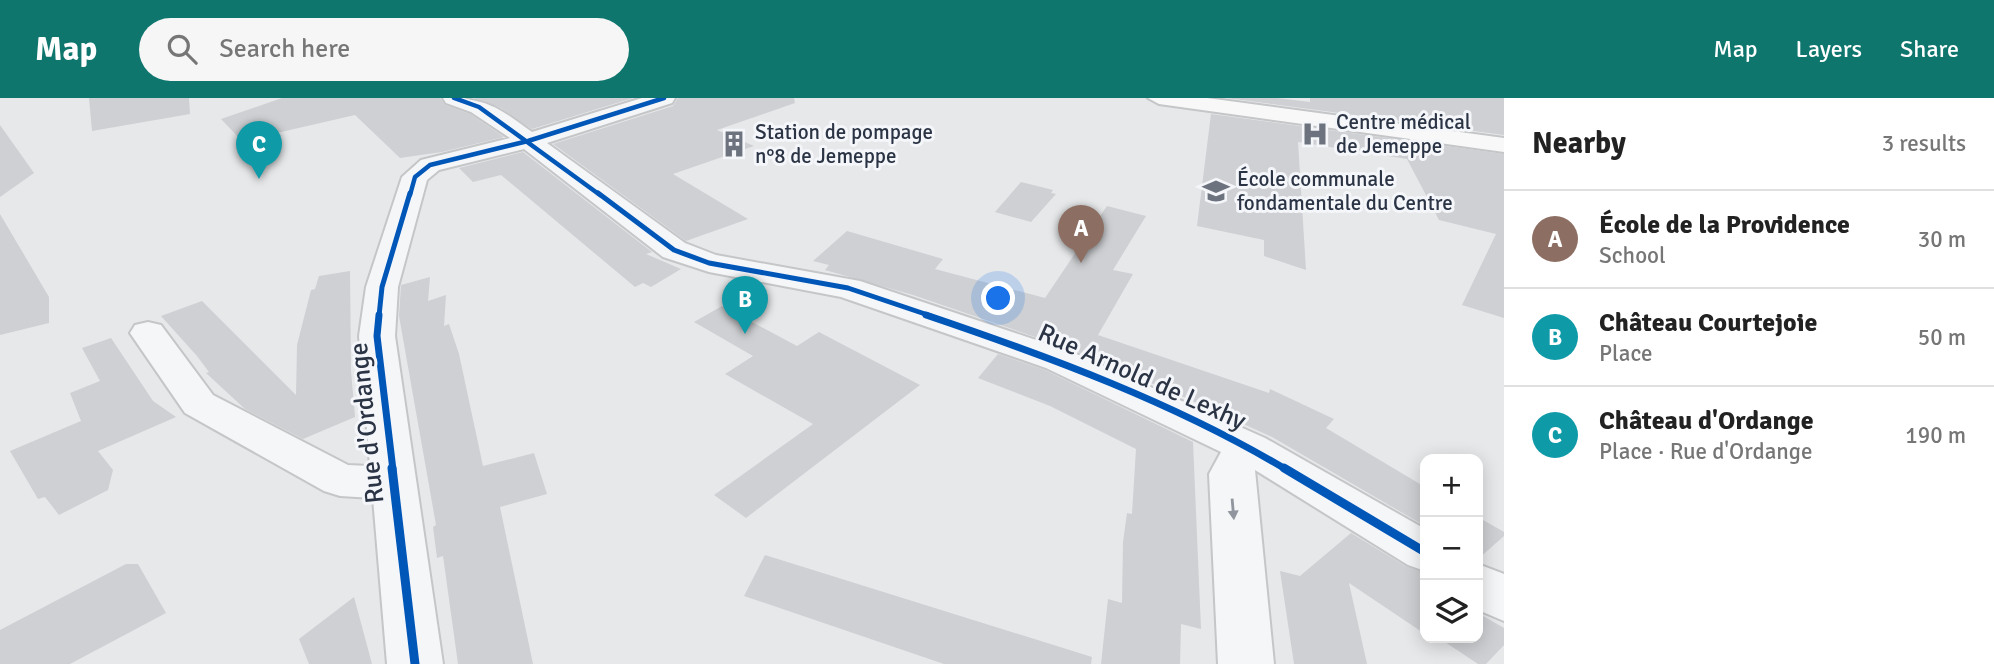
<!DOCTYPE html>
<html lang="en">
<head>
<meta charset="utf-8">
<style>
  body { margin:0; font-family:Signika,sans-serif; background:#f6f6f6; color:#222 }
  .controls { position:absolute; right:21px; bottom:21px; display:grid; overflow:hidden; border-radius:14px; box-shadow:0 4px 18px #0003 }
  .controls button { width:63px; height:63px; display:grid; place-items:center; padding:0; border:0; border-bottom:2px solid #e0e0e0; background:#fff; color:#222; font:35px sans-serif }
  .you { position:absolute; left:999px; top:201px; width:24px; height:24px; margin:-18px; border:5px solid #fff; border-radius:50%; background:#1a73e8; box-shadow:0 0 0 10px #1a73e833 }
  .badge { display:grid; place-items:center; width:46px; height:46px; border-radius:50%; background:#0f766e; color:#fff; font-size:23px; font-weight:700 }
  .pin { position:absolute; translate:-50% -58px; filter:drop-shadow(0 2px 4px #0008) }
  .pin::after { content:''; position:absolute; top:37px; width:24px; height:21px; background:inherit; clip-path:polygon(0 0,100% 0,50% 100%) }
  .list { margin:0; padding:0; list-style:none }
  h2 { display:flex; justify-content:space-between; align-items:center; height:91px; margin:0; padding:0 28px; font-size:30px }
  h2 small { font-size:23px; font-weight:400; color:#767676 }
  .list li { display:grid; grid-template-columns:46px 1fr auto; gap:21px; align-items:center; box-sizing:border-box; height:98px; padding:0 28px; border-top:2px solid #e0e0e0 }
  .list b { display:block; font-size:26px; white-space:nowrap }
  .list p { margin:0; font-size:23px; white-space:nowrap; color:#767676 }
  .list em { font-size:23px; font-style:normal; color:#767676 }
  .icon { flex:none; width:38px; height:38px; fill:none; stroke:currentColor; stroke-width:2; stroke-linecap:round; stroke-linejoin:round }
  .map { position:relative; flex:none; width:1504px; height:566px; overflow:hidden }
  header { display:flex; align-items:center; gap:42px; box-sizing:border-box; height:98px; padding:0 35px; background:#0f766e; color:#fff }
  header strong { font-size:33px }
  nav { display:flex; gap:38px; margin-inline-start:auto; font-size:24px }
  .search { width:490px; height:63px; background:#f6f6f6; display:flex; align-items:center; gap:18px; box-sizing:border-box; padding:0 24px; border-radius:38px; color:#767676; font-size:26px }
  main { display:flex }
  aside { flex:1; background:#fff }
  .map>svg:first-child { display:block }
  .building { fill:#ced0d3 }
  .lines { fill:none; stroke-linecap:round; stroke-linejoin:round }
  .street-casing { stroke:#c4c6c8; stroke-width:4 }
  .secondary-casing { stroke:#c4c6c8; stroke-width:4 }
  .street { fill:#f5f6f7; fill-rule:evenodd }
  .secondary { fill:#f8f8f8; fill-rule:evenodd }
  .cycleway-far3-casing { stroke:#f4f6f9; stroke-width:7 }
  .cycleway-far2-casing { stroke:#f4f6f9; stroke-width:9 }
  .cycleway-far1-casing { stroke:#f4f6f9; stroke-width:11 }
  .cycleway-casing { stroke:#f4f6f9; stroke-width:13 }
  .cycleway-far3 { stroke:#0057b8; stroke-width:4.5 }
  .cycleway-far2 { stroke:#0057b8; stroke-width:5 }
  .cycleway-far1 { stroke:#0057b8; stroke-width:7 }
  .cycleway { stroke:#0057b8; stroke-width:9 }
  .oneway { fill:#90959e }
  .labels { text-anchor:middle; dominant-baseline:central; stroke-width:6; stroke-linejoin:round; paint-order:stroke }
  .far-poi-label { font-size:21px; fill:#2b3445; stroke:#f4f6f9; text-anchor:start }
  .street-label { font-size:26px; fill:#2b3445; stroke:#f4f6f9 }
</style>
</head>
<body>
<header>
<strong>Map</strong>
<div class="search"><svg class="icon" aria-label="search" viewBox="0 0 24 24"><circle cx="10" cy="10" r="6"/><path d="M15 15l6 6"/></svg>Search here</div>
<nav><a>Map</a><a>Layers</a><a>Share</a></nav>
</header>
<main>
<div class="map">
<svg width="1504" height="566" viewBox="0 0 1504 566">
  <rect width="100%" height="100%" fill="#e6e8ea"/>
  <g class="building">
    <path d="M89,0H189L190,16L92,33Z"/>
    <path d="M282,0H440L445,7L470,16L504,39L442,54L400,60L355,17L242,43L221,21Z"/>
    <path d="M474,0H633L532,31L501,10Z"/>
    <path d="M678,0H794L795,5L717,32L754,48L673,76L748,121L686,143L553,46L673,8Z"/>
    <path d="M1227,0H1277L1310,4V0H1504V37Z"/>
    <path d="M1211,16L1504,56V220L1462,207L1496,136L1439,122L1407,61L1298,44L1306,172L1264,158V142L1197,128Z"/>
    <path d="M0,27L34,75L0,99Z"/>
    <path d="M523,54L652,154L646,156L681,171L651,189L643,185L635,189L501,77L473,84L459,70Z"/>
    <path d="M1021,84L1053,92L1051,95L1056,96L1031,124L995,114Z"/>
    <path d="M1107,108L1146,118L1113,172L1133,176L1098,237L1269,295L1270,291L1334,321L1326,330L1425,389V428L1272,339L1186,300L1073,252L913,197L825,172L829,167L813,163L847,133L943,161L935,171L1045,200Z"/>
    <path d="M0,116L49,199V225L0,237Z"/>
    <path d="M350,173L351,273L355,319L303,341L245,311L206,275L209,274L197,258L161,218L202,203L296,297L297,247L311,192L315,191L319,178Z"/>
    <path d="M430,179L428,203L446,197L444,228L449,226L459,256L483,368L534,355L547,396L500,409L533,566H458L443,458L437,460L433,429L436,427L399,218L401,187Z"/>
    <path d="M722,208L797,248L819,234L920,287L746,420L714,397L813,326L725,276L753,258L694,224Z"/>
    <path d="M111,240L153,303L176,319L98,353L113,372L108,392L59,417L45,399L38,401L10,353L81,323L70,295L100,283L82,250Z"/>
    <path d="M998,256L1045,272L1193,344L1201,531L1181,526L1180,566H1101L1108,501L1122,505L1123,444L1127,415L1132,416L1136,351L1050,308L978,280Z"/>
    <path d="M1478,419L1504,434V438L1478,461Z"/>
    <path d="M1351,435L1407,469L1425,475V536L1349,485L1367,566H1294L1280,473L1300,478Z"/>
    <path d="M765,457L1092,559L1091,566H944L744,498Z"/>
    <path d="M126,466H138L166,515L70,566H0V532Z"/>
    <path d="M354,499L372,566H309L299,541Z"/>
    <path d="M1478,515L1504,530V547L1486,566H1478L1439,540H1478Z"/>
  </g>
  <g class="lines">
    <g class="street-casing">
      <g id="street">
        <path d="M443,0C486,0 498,9 532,34L642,0H675L672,5L547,45L685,145L716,157L860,183L1072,254L1265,340L1425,431V473L1408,467L1255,372L1274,566H1218L1209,376L1221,354L1046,270L841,199L709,174L663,159L524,51L439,72L427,82L398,189L395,238L443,566H387L373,400L340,398L324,393L185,315L130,235L135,227L148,224L161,227L213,297L348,367L370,368L359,238L366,189L402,79L421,62L510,40L471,14L446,5Z"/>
        <path d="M1478,466L1504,476V523L1478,512Z"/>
      </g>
    </g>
    <g class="secondary-casing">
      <path id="secondary" d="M1148,0H1207L1504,40V54L1159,6Z"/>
    </g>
    <use href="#street" class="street"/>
    <use href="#secondary" class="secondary"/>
    <g class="cycleway-far3-casing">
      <g id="cycleway-far3">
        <path d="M454,0L479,9L600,97"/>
        <path d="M410,97L415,79L430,67L528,43L664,0"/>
      </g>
    </g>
    <g class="cycleway-far2-casing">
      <g id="cycleway-far2">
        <path d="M598,95L674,152L709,165L848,190L931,218"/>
        <path d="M379,218L382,189L410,95"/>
      </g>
    </g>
    <g class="cycleway-far1-casing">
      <g id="cycleway-far1">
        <path d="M379,217L377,238L393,372"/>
        <path d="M926,217C1050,259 1175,305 1287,372"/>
      </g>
    </g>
    <g class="cycleway-casing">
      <g id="cycleway">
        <path d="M392,370L415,566"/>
        <path d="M1284,370L1425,454"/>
      </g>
    </g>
    <use href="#cycleway-far3" class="cycleway-far3"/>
    <use href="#cycleway-far2" class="cycleway-far2"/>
    <use href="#cycleway-far1" class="cycleway-far1"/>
    <use href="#cycleway" class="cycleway"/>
  </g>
  <defs><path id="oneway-solid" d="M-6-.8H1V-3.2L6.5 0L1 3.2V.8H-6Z" transform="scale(1.75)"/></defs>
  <use class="oneway" href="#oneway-solid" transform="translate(1233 411) rotate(85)"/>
  <defs>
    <g id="hospital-bare" transform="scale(2.1)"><path d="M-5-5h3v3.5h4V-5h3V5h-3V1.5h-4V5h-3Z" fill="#6c737f" stroke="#f4f6f9" stroke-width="2.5" paint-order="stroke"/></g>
    <g id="building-bare" transform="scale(2.1)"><path d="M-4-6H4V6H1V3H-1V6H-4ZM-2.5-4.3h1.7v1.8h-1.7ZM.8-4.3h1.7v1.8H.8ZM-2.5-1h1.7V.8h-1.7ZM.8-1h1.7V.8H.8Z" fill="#6c737f" stroke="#f4f6f9" stroke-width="2.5" paint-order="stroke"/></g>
    <g id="school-bare" transform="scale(2.1)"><path d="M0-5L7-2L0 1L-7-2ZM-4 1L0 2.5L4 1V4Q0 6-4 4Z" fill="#6c737f" stroke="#f4f6f9" stroke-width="2.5" paint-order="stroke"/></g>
  </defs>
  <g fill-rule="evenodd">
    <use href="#hospital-bare" x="1315" y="36"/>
    <use href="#building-bare" x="734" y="46"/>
    <use href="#school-bare" x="1216" y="93"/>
  </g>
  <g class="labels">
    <g class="far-poi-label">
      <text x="1336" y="24">Centre médical<tspan x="1336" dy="24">de Jemeppe</tspan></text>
      <text x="755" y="34">Station de pompage<tspan x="755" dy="24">n°8 de Jemeppe</tspan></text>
      <text x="1237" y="81">École communale<tspan x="1237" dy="24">fondamentale du Centre</tspan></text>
    </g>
    <g class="street-label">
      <text transform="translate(1142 279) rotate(24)">Rue Arnold de Lexhy</text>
      <text transform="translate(367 325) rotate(-96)">Rue d'Ordange</text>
    </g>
  </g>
</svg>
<div class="controls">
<button>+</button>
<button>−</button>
<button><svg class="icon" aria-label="layers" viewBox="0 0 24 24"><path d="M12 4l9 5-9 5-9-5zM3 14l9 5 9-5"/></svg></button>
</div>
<div class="you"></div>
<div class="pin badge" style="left:1081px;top:165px;background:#8d6e63">A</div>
<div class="pin badge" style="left:745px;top:236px;background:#0f9aa8">B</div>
<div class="pin badge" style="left:259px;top:81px;background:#0f9aa8">C</div>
</div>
<aside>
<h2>Nearby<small>3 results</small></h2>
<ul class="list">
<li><span class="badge" style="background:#8d6e63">A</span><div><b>École de la Providence</b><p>School</p></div><em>30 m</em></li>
<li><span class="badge" style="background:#0f9aa8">B</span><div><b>Château Courtejoie</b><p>Place</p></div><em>50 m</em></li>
<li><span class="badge" style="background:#0f9aa8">C</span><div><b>Château d'Ordange</b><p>Place · Rue d'Ordange</p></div><em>190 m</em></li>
</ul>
</aside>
</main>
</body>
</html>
